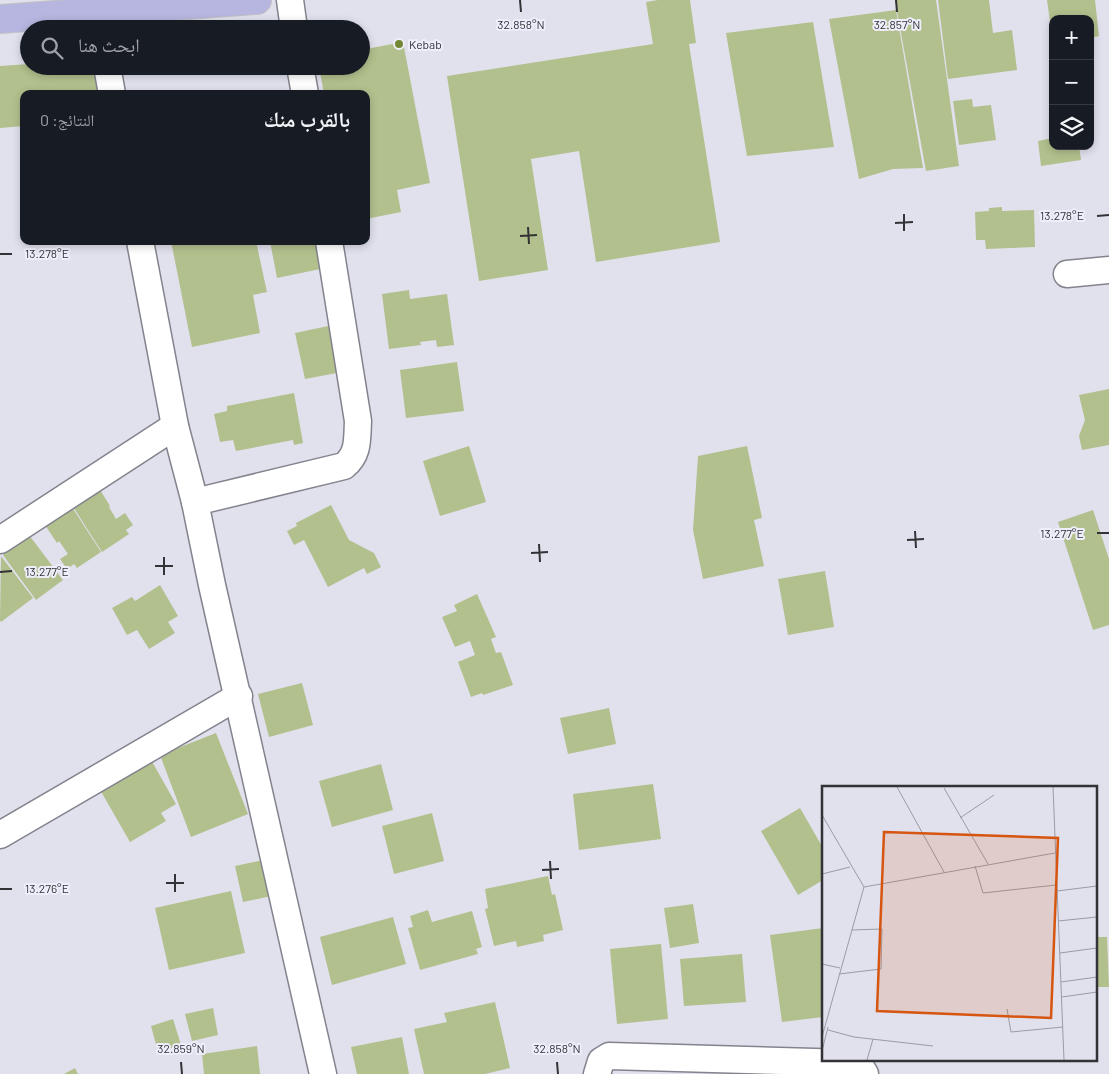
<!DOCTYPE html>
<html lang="ar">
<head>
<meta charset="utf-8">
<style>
  body { margin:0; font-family:Barlow,"Noto Naskh Arabic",sans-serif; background:#242831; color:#f1f3f6; direction:rtl }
  .controls { position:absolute; right:15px; top:15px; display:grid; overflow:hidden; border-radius:10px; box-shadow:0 2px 8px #0003 }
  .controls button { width:45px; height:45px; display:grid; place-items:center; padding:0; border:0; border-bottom:1px solid #363941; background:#171b24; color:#f1f3f6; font:25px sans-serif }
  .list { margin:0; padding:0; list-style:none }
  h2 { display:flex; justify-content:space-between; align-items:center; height:65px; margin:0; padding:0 20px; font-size:21px }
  h2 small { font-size:16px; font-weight:400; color:#9ea1a6 }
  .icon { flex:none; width:28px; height:28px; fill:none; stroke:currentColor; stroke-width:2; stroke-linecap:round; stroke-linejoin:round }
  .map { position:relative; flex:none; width:1109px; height:1074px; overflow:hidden; direction:ltr }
  .search { position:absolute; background:#171b24; box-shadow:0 2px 8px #0003; left:20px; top:20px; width:350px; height:55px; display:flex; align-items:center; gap:12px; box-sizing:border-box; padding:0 18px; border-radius:28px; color:#9ea1a6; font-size:19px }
  .panel { position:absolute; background:#171b24; box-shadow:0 2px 8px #0003; left:20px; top:90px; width:350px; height:155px; border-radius:10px; direction:rtl }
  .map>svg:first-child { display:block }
  .building { fill:#b2c08d }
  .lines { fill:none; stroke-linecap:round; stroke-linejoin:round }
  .minor-casing { stroke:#82838d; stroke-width:29 }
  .primary-casing { stroke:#c2c2c3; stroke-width:30 }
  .minor { stroke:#fff; stroke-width:26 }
  .primary { stroke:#b6b6e0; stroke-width:28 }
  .ticks { fill:none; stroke:#323237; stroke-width:2 }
  .poi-dot { fill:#748737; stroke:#eeeffa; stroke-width:2 }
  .labels { text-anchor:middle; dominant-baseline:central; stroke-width:4; stroke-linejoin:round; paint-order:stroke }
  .poi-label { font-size:12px; fill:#323237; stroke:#eeeffa; text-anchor:start }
  .inset-road { fill:none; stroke:#9b9ba4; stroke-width:1 }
  .view { fill:#d65510; fill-opacity:0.15; stroke:#d65510; stroke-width:2.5 }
  .inset-edge { fill:none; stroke:#323237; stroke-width:2.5 }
  .ticks-label { font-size:12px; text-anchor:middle; fill:#323237; stroke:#eeeffa; stroke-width:4; stroke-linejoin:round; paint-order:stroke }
</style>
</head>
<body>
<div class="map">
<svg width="1109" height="1074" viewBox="0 0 1109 1074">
  <rect width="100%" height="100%" fill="#e1e1ed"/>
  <g class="building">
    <path d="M658,0H690L696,43L689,44L720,242L596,262L579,151L531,159L548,270L479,281L447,76L653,44L646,2Z"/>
    <path d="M895,0H936L959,166L926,171Z"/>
    <path d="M938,0H989L993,33L1012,30L1017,70L948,79Z"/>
    <path d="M1047,0H1095L1099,36L1090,38V19H1053L1052,36Z"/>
    <path d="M896,10L923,168L893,169L859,179L829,19Z"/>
    <path d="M813,22L834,147L747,156L726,33Z"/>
    <path d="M403,42L430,183L397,190L401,212L366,219V94H324L319,66H361V50Z"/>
    <path d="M29,64V66H94L100,94H24V126L0,128V66Z"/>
    <path d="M972,99L973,107L991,105L996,140L959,145L953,101Z"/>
    <path d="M1053,138V146H1079L1081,160L1041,166L1038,141Z"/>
    <path d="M1002,207V211L1034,210L1035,247L986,249L985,240H976L975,212L989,211V208Z"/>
    <path d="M171,241H256L267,292L253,295L260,333L192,347Z"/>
    <path d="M270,241H320L325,268L277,278Z"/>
    <path d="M409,290L410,299L447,294L454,345L437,347L436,340L420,342L421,345L389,349L382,294Z"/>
    <path d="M333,325L342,372L305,379L295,333Z"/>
    <path d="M457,362L464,411L406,418L400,370Z"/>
    <path d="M1109,389V445L1082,450L1079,436L1085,420L1079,395Z"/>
    <path d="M294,393L303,443L294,445L293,440L236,451L233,440L220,442L214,414L227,411V406Z"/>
    <path d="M469,446L486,502L440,516L423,461Z"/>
    <path d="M747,446L762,518L754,520L764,566L703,579L693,530L698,456Z"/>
    <path d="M97,485L110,506L109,507L116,519L125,513L133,525L126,530L129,534L102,552L70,502Z"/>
    <path d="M70,504L101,552L77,568L74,564L67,569L60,559L68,554L59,541L57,543L43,522Z"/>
    <path d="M331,505L349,540L374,553L381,567L367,574L364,568L328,587L304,540L294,545L287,531L297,526L296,523Z"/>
    <path d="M1093,510L1109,559V625L1093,630L1058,522Z"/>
    <path d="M29,535L63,580L36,600L3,555Z"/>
    <path d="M1,556L33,598L1,622L0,620Z"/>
    <path d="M825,571L834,627L788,635L778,579Z"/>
    <path d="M160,585L178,616L168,622L175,633L149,649L137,630L127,635L112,608L132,597L135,601Z"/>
    <path d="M477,594L496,637L491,639L496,653L501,652L513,685L483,695L482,693L471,697L458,662L475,655L470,641L455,647L442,617L457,611L454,605Z"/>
    <path d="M302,683L313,725L269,737L258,694Z"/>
    <path d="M609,708L616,744L568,754L560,718Z"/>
    <path d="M216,733L248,814L191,837L160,755Z"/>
    <path d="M150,758L176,804L161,813L166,821L130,842L99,788Z"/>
    <path d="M381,764L393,810L332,827L319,781Z"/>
    <path d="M653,784L661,839L579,850L573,794Z"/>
    <path d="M800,808L823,848V880L798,895L761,831Z"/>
    <path d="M432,813L444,861L394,874L382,826Z"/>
    <path d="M268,859L276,895L243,902L235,866Z"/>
    <path d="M548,876L552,895L555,894L563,930L543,935L544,941L517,947L516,941L494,946L485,909L488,908L485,889Z"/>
    <path d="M231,891L245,953L169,970L155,908Z"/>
    <path d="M693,904L699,943L670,948L664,908Z"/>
    <path d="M428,910L432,922L472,911L482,947L476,949L478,954L420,970L408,928L413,927L410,916Z"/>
    <path d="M393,917L406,964L332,985L320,937Z"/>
    <path d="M823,928V1017L782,1022L770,935Z"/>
    <path d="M1095,937H1107L1109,987H1095Z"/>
    <path d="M661,944L668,1019L617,1024L610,949Z"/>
    <path d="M742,954L746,1002L684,1006L680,959Z"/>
    <path d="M495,1002L510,1068L485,1074H424L414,1029L447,1022L444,1013Z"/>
    <path d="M213,1008L218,1035L192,1041L185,1014Z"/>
    <path d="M173,1019L181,1045L158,1052L151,1026Z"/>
    <path d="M402,1037L409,1074H357L351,1047Z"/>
    <path d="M257,1046L260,1074H204L202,1054Z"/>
    <path d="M75,1068L78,1074H64Z"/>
  </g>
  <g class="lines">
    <g class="minor-casing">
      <g id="minor">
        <path d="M290,0L294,29"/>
        <path d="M107,66L112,94"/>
        <path d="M300,66L305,94"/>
        <path d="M140,241L175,426L195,502L212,585L323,1074"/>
        <path d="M1067,274L1109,270"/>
        <path d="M195,502L344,466C359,454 357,439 358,421L329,241"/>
        <path d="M0,540L175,426"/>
        <path d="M0,835L239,696"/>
        <path d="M597,1074L601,1061L609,1056L850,1063L860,1066L865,1074"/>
      </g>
    </g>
    <g class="primary-casing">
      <path id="primary" d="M0,19L257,0"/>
    </g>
    <use href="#minor" class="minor"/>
    <use href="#primary" class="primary"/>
  </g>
  <path class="ticks" d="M520,0L521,12M896,0L897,12M904,214V231M1097,216L1109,215M895,223L913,222M528,227L529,244M520,236L537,235M0,254H12M915,531L916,548M1097,533H1109M907,540L924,539M539,544L540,562M531,553L548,552M164,557V575M155,566H173M0,572L12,571M550,861L551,879M542,870L559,869M175,874V892M166,883H184M0,889H12M181,1062L182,1074M557,1062L558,1074"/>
  <circle class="poi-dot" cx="399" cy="44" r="5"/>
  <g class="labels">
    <g class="poi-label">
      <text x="409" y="44">Kebab</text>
    </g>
  </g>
  <g transform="translate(822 786)">
    <rect width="275" height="275" fill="#e1e1ed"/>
    <path class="inset-road" d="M75,1L122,86M231,1L242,274M122,2L166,78M0,29L42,101L233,67M138,32L172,9M153,80L161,107L234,99M0,88L28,81M235,105L275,100M236,135L275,131M238,167L275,162M0,178L18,182M17,188L59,183L60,143L30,144M239,196L275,191M240,211L275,206M185,223L189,246L241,241M6,244L32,251L111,260M0,251L42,101M0,265L6,241M45,274L51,253"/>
    <path class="view" d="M62,46L236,52L229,232L55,225Z"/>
    <rect width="275" height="275" class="inset-edge"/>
  </g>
  <g class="ticks-label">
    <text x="521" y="29">32.858°N</text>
    <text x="897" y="29">32.857°N</text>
    <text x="1062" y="220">13.278°E</text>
    <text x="47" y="258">13.278°E</text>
    <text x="1062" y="538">13.277°E</text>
    <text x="47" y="576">13.277°E</text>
    <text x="47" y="893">13.276°E</text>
    <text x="181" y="1053">32.859°N</text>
    <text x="557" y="1053">32.858°N</text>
  </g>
</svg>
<div class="controls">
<button>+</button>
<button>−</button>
<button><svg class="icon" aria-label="layers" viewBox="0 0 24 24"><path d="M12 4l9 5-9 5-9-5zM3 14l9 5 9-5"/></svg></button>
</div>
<div class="search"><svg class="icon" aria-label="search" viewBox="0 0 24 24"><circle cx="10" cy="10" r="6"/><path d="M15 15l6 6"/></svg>ابحث هنا</div>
<section class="panel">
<h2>بالقرب منك<small>النتائج: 0</small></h2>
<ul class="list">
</ul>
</section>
</div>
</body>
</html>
